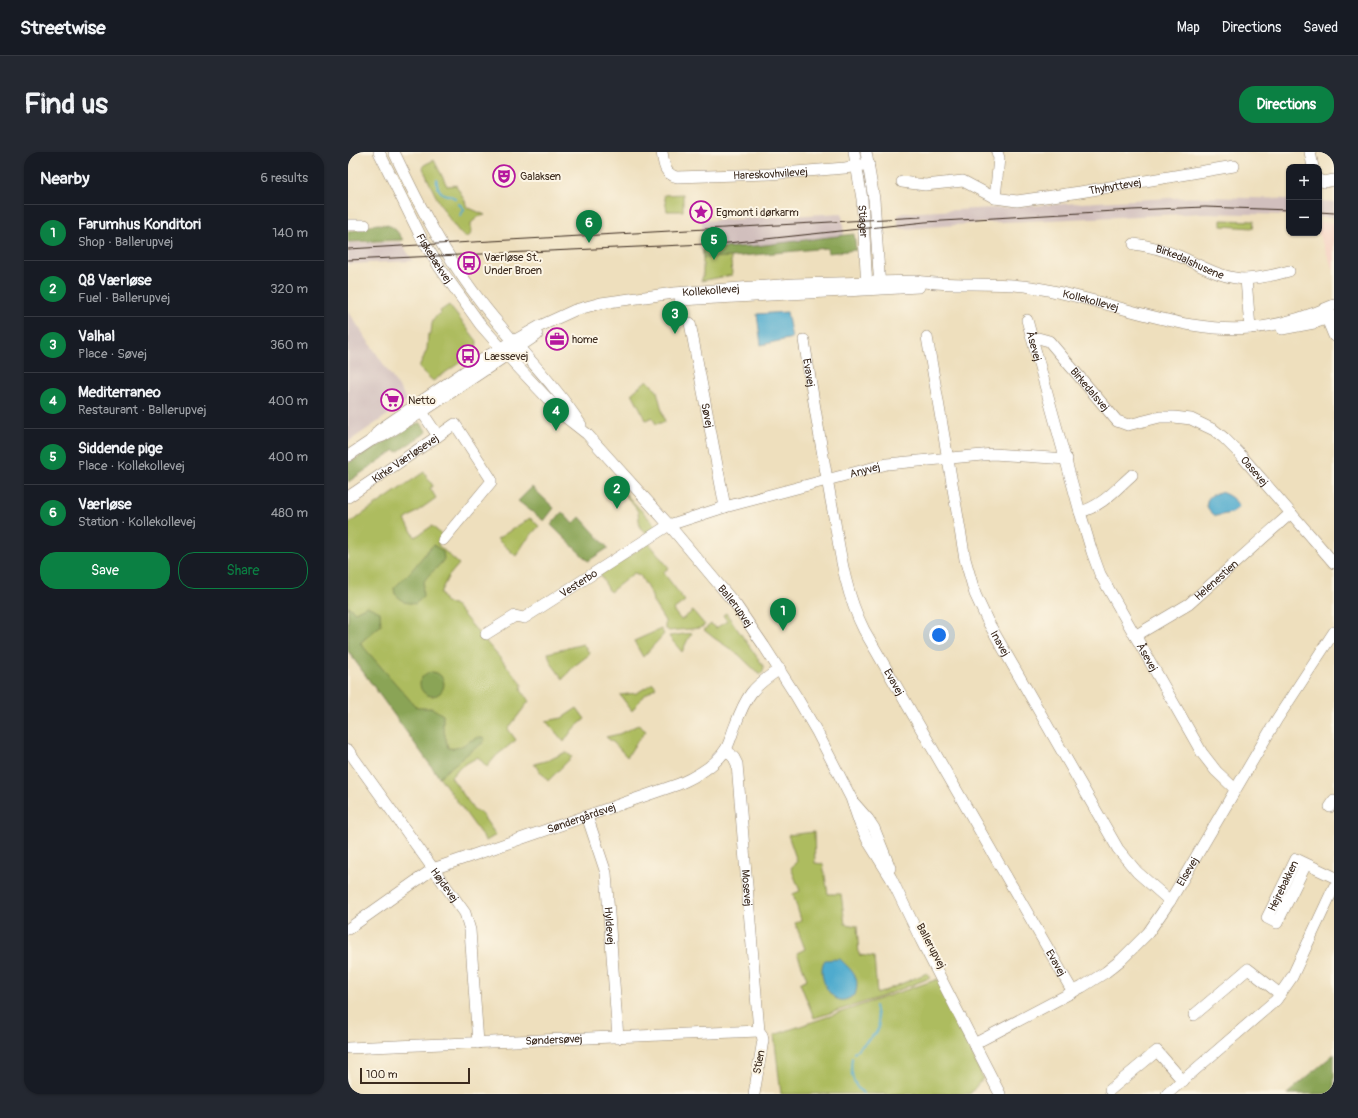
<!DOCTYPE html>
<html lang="en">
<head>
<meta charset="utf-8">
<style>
  body { margin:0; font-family:Pangolin,sans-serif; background:#242831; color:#f1f3f6 }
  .controls { position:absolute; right:12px; top:12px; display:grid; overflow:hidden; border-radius:8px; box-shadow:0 1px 3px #0004 }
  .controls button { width:36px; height:36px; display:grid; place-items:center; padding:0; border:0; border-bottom:1px solid #363941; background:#171b24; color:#f1f3f6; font:20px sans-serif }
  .scale { position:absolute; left:12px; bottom:10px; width:110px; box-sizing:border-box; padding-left:4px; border:2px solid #3b2a1e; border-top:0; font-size:11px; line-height:14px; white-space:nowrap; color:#3b2a1e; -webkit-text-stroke:3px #fcf5e5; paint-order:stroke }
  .you { position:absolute; left:591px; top:483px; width:14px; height:14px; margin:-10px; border:3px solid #fff; border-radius:50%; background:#1a73e8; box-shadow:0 0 0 6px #1a73e833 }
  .badge { display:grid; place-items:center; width:26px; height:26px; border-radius:50%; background:#0b8043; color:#fff; font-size:13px; font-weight:700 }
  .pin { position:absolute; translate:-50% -33px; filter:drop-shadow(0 1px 2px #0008) }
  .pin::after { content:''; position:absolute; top:21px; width:14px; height:12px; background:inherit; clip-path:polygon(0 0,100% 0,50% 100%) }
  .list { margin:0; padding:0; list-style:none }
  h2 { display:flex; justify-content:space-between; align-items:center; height:52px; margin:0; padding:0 16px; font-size:17px }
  h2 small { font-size:13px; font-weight:400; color:#9ea1a6 }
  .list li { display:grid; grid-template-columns:26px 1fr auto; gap:12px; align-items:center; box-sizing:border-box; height:56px; padding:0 16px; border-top:1px solid #363941 }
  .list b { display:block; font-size:15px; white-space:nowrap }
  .list p { margin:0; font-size:13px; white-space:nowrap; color:#9ea1a6 }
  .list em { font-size:13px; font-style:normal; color:#9ea1a6 }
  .actions { display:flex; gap:8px; padding:12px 16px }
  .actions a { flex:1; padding:9px 0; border:1px solid #0b8043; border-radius:16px; text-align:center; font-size:14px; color:#0b8043 }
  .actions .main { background:#0b8043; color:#fff }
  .map { position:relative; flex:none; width:986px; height:942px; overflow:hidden; border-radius:16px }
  header { display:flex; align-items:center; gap:24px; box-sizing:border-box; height:56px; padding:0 20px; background:#171b24; border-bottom:1px solid #363941 }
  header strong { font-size:19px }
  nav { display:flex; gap:22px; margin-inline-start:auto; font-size:14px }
  .intro { display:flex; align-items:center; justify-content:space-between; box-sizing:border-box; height:96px; padding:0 24px }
  h1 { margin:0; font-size:28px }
  .button { padding:10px 18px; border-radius:16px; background:#0b8043; color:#fff; font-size:14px; font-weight:700 }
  main { display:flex; gap:24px; padding:0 24px }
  aside { flex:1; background:#171b24; border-radius:16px; box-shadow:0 1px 3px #0004 }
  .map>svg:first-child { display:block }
  .built { fill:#f5d2c2 }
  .industrial { fill:#d1bfbd }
  .green { fill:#adbc5f; stroke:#74733e }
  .forest { fill:#8aa456; stroke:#62673a }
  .water { fill:#50abce; stroke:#466a76 }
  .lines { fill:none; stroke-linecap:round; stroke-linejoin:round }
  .stream { stroke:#50abce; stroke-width:2 }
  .minor-casing { stroke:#94846e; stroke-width:12 }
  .minor { stroke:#fff; stroke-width:11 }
  .tram { stroke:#3b2a1e; stroke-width:1 }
  .labels { text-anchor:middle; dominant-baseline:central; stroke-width:4; stroke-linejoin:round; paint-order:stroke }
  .street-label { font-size:11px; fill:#3b2a1e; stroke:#fcf5e5 }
  .poi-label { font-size:11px; fill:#3b2a1e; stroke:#fcf5e5; text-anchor:start }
</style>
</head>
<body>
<header>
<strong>Streetwise</strong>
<nav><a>Map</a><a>Directions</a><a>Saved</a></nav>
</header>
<div class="intro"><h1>Find us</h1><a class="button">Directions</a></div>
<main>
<aside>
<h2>Nearby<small>6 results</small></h2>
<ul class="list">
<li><span class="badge">1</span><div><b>Farumhus Konditori</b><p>Shop · Ballerupvej</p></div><em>140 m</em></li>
<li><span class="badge">2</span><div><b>Q8 Værløse</b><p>Fuel · Ballerupvej</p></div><em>320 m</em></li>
<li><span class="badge">3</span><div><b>Valhal</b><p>Place · Søvej</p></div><em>360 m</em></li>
<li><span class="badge">4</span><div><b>Mediterraneo</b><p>Restaurant · Ballerupvej</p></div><em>400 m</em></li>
<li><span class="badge">5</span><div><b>Siddende pige</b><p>Place · Kollekollevej</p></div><em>400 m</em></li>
<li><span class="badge">6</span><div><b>Værløse</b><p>Station · Kollekollevej</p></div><em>480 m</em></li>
</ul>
<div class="actions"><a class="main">Save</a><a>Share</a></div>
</aside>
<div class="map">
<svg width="986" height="942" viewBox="0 0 986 942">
  <rect width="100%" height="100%" fill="#fcf5e5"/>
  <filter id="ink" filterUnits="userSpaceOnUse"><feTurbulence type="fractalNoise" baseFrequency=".025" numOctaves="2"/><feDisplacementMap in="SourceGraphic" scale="8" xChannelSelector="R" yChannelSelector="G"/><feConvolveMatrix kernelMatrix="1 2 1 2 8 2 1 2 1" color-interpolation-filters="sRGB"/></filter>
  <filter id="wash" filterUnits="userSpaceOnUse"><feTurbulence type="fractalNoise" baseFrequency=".012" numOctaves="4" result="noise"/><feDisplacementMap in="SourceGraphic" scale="16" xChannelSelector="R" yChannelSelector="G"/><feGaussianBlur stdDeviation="0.9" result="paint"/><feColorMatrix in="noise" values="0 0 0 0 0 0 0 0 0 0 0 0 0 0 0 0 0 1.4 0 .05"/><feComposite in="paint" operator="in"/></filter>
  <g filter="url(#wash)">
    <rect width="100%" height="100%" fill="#eedfbd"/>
    <path class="built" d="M971,70L986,71V119L970,81Z"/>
    <g class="industrial">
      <path d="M858,45L941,47V63L857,61L633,71L556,77L550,76V63L555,61L821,46Z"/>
      <path d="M971,49L986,50V66L971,65Z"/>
      <path d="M494,61L496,84L409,94L355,97L354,69Z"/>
      <path d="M53,90L65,109L0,112V91Z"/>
      <path d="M0,159L60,249L0,290Z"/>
    </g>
    <g class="green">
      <path d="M86,8L99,34L108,33L117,49L119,55L137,63L130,65L123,71V82L120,85H117L113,82C96,62 85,40 75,16L76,13Z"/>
      <path d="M335,42V59H319L316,43Z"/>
      <path d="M873,68L906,69L905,76L873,74Z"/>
      <path d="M382,96L384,123L353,129L355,124V97Z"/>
      <path d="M101,153L129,189L128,199L124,202L123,200L116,205L117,207L85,229L71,216L79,197L80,182H83C84,171 83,167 93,161L92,159Z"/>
      <path d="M299,228L309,239L317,270L308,272L304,265L298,268L284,241Z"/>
      <path d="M76,320L85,334L82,336L88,346L57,368L67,385L84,374L94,383L90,393L111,412L100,425L92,441L98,451L106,452L174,532L173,538L181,549L160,577L168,588L148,604L139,615L130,605L112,615L103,625L127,659L132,660L148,683L138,689L0,499V372Z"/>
      <path d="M266,330L309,375L299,381L292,376C291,371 291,365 290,360C287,352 271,339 265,331Z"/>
      <path d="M182,366L191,374L177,390L168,404L149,387Z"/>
      <path d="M301,391L321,416L315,420L337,449L325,458L333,468L345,459L357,473L352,476L321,479L317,476V469L305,450L304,444L292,423L286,421L262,440L252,422Z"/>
      <path d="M378,461L416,515L415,520L412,523L390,502L366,486L356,478L363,472L368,476L379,469L375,463Z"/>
      <path d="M313,477L316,482L295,505L286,489Z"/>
      <path d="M344,481L340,487L334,500L322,486L321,484Z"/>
      <path d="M235,492L242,502L225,515L215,527L203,511L200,501Z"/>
      <path d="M305,531L308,535L294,545L284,559L272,543L289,541Z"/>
      <path d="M229,556L237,567L224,578L216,590L198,569L214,566Z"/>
      <path d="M290,573L298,579L288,591L279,605L266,591L258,585L271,582Z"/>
      <path d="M218,600L224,605L200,629L186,612L201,608Z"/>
      <path d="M466,680L467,711L475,712L480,742H493L497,772L509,774L511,803L526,805L529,842L579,821L582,826L530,846L466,866L452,831L459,827L449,801L457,797L447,771L453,768L445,742L452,739L443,716L449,709L440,683Z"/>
      <path d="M590,827L635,926L622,942H433L426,883Z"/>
    </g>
    <g class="forest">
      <path d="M30,72C46,73 47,76 55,88L0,90V79C11,79 20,73 30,72Z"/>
      <path d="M506,82L508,98L480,101L479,96L384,105L355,106V97L409,94Z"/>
      <path d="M72,270L79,280L49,300L47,298L0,330V311Z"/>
      <path d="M184,335L206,356L196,369L170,349Z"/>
      <path d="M214,360L225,372L232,365L260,396L240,409L203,373Z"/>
      <path d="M86,393L95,400L96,407C85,424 72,422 75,445L67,452L56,450L47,442L46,436L64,418L81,397Z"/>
      <path d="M0,454L7,460L19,454L32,460L33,473L12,491L69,556H84L95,563V575L100,596C115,599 122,584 135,585L137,587L135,591L123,599L91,625L0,499Z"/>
      <circle cx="84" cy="532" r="12"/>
      <path d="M986,902V942H939Z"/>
    </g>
    <g class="water">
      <path d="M439,160L444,186L413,193L409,162Z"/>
      <path d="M872,340C879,342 888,347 891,355L883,361L868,364C855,356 855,344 872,340Z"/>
      <path d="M492,807C504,819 513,825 507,843C502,846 497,849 492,848C478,845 469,818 477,808Z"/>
    </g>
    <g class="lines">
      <g class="stream">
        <path d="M89,28C88,36 94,44 102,43L108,47"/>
        <path d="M111,52L116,57L112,64"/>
        <path d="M506,901L528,881L531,875L527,854"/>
        <path d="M504,906C502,918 504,933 515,941"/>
      </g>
    </g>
  </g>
  <g filter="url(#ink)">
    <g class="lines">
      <g class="minor-casing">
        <g id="minor">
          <path id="s1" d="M31,0L74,87L92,116L132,172L168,213L216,264L239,282L321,373L388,453L416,494L448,544L469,580L503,646L512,672L520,689L543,726L573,788L652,942"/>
          <path d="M46,0C71,53 97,104 133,150C165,192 205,229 233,273"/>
          <path id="s2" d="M314,0C316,12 316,22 329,25L422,22L497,16L521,12"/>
          <path id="s3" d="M506,0L514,47L519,136"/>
          <path d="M518,0L526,47L532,136"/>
          <path d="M962,0L965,15"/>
          <path d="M971,28L976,30L986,28"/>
          <path id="s4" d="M554,30L577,33L615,29L647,46L669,49L732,40L886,14"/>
          <path d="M647,46L651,6L649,0"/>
          <path d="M0,73H17"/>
          <path id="s5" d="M786,92C802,94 816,98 831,104C852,113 874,127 898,127C913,126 927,123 941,119"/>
          <path d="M898,127L902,176"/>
          <path d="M332,148L571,135"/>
          <path d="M979,160V167L986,184"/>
          <path id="s6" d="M679,168L732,360L744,400L752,422L854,601L868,619L887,637"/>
          <path id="s7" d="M342,171L377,355"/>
          <path d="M934,177L966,171L986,164"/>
          <path id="s8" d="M579,185L617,407L627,442L640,470L770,697L789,720L822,749"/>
          <path id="s9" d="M456,188C465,245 474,302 485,359C492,400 497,441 516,478L725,840"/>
          <path id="s10" d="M685,188L690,186L701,189L769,269L780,273L812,265H826L843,267L866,278L876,286L891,301L986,411"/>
          <path d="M90,284L107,272L143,327V330L95,388"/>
          <path id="s11" d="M24,288L31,278L141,203L192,174L227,158L253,151L326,141L446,132L568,129C605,135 645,129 683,135C737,143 790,164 844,173C863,176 883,178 902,176C929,174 961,164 986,153"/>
          <path d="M0,304L24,288L35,284L74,260L189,183"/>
          <path id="s12" d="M0,345L90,284L70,254"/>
          <path d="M732,360C754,354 767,338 784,323"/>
          <path id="s13" d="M138,482L167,464L176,466L321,373L377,355L539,312L645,302L719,307"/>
          <path id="s14" d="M787,484L841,452L943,361"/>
          <path id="s15" d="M378,597L386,606L389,612L411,879L414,883L415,888L406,942"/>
          <path id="s16" d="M0,598L117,761L122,778L130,891"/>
          <path d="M506,651L520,667L526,676L542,716"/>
          <path d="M982,655L986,649"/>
          <path id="s17" d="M239,664L258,721L270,886"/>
          <path id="s18" d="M958,712L929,771L919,766L948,707L986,725"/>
          <path id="s19" d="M0,777L85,717L331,632C347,625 368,613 378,597C382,590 384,581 387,574C398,544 404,535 432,517"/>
          <path d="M846,863L900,817L932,842"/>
          <path id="s20" d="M626,892L734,835L758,820L774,807L800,781L822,749L929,567L986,480"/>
          <path id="s21" d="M0,896L411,879"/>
          <path d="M762,938L809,899L835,929"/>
          <path d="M819,942L928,848L944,825L986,735"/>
        </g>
      </g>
      <use href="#minor" class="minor"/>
      <g class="tram">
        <path d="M971,60L986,61"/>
        <path d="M0,97L573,65"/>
        <path d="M0,108L380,91L577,70L784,58L857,55L941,58"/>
      </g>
    </g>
  </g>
  <defs>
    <g id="theatre-ring" transform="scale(1.15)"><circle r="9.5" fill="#fcf5e5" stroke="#b5179e" stroke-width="1.5"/><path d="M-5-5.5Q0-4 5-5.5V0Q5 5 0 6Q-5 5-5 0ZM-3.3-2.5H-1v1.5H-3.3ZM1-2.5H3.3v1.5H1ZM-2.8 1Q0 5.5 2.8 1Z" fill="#b5179e"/></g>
    <g id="sight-ring" transform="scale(1.15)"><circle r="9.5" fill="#fcf5e5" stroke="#b5179e" stroke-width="1.5"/><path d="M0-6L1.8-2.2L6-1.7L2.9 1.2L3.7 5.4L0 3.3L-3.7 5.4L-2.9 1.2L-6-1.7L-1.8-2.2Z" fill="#b5179e"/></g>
    <g id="bus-ring" transform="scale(1.15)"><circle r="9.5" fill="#fcf5e5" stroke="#b5179e" stroke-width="1.5"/><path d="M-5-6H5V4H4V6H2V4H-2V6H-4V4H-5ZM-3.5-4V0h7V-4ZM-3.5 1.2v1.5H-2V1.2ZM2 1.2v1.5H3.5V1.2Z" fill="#b5179e"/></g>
    <g id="office-ring" transform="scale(1.15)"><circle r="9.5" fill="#fcf5e5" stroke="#b5179e" stroke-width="1.5"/><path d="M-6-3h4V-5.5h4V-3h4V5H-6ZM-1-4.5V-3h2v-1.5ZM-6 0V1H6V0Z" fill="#b5179e"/></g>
    <g id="supermarket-ring" transform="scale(1.15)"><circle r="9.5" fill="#fcf5e5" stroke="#b5179e" stroke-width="1.5"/><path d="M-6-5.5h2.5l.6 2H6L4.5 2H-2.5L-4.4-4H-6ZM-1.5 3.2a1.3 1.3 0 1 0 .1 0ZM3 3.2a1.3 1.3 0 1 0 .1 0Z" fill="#b5179e"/></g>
  </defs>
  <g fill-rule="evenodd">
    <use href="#theatre-ring" x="156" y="24"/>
    <use href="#sight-ring" x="353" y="60"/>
    <use href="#bus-ring" x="121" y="111"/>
    <use href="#office-ring" x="209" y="187"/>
    <use href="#bus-ring" x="120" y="204"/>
    <use href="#supermarket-ring" x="44" y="248"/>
  </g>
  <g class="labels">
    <g class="street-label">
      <text stroke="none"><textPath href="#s2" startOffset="125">Hareskovhvilevej</textPath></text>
      <text stroke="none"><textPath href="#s4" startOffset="219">Thyhyttevej</textPath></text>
      <text stroke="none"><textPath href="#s3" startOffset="70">Stiager</textPath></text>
      <text stroke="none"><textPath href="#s1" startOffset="120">Fiskebækvej</textPath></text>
      <text stroke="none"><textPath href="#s5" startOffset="59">Birkedalshusene</textPath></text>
      <text stroke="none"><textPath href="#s11" startOffset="380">Kollekollevej</textPath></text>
      <text stroke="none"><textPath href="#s11" startOffset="762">Kollekollevej</textPath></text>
      <text stroke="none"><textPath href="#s6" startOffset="27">Åsevej</textPath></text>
      <text stroke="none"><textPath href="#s9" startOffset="33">Evavej</textPath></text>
      <text stroke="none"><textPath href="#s10" startOffset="80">Birkedalsvej</textPath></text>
      <text stroke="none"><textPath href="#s7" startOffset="94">Søvej</textPath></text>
      <text stroke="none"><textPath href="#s12" startOffset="69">Kirke Værløsevej</textPath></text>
      <text stroke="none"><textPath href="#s13" startOffset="419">Anyvej</textPath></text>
      <text stroke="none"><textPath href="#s10" startOffset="281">Oasevej</textPath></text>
      <text stroke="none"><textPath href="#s14" startOffset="99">Helenestien</textPath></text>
      <text stroke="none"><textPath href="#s13" startOffset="108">Vesterbo</textPath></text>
      <text stroke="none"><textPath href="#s1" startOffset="581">Ballerupvej</textPath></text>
      <text stroke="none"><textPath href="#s8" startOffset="317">Inavej</textPath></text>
      <text stroke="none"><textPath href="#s6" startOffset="360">Åsevej</textPath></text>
      <text stroke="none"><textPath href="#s9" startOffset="357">Evavej</textPath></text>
      <text stroke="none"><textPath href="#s19" startOffset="261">Søndergårdsvej</textPath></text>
      <text stroke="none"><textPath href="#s20" startOffset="281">Elsevej</textPath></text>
      <text stroke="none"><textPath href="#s16" startOffset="166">Højdevej</textPath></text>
      <text stroke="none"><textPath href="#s15" startOffset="143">Mosevej</textPath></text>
      <text stroke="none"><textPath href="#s18" startOffset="113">Hejrebakken</textPath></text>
      <text stroke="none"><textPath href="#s17" startOffset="113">Hyldevej</textPath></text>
      <text transform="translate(583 794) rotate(62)">Ballerupvej</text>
      <text stroke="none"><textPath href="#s9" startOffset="681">Evavej</textPath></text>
      <text stroke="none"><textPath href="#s21" startOffset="206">Søndersøvej</textPath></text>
      <text transform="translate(411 910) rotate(-79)">Stien</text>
    </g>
    <g class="poi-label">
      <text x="172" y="24">Galaksen</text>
      <text x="368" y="60">Egmont i dørkarm</text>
      <text x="136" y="105">Værløse St.,<tspan x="136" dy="13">Under Broen</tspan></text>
      <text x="224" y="187">home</text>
      <text x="136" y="204">Læssevej</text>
      <text x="60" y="248">Netto</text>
    </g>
  </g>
</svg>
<div class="controls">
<button>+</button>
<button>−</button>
</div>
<div class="scale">100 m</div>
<div class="you"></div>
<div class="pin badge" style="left:435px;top:479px">1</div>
<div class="pin badge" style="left:269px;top:357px">2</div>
<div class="pin badge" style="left:327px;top:182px">3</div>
<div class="pin badge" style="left:208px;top:279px">4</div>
<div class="pin badge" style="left:366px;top:108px">5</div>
<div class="pin badge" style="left:241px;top:91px">6</div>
</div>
</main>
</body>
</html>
